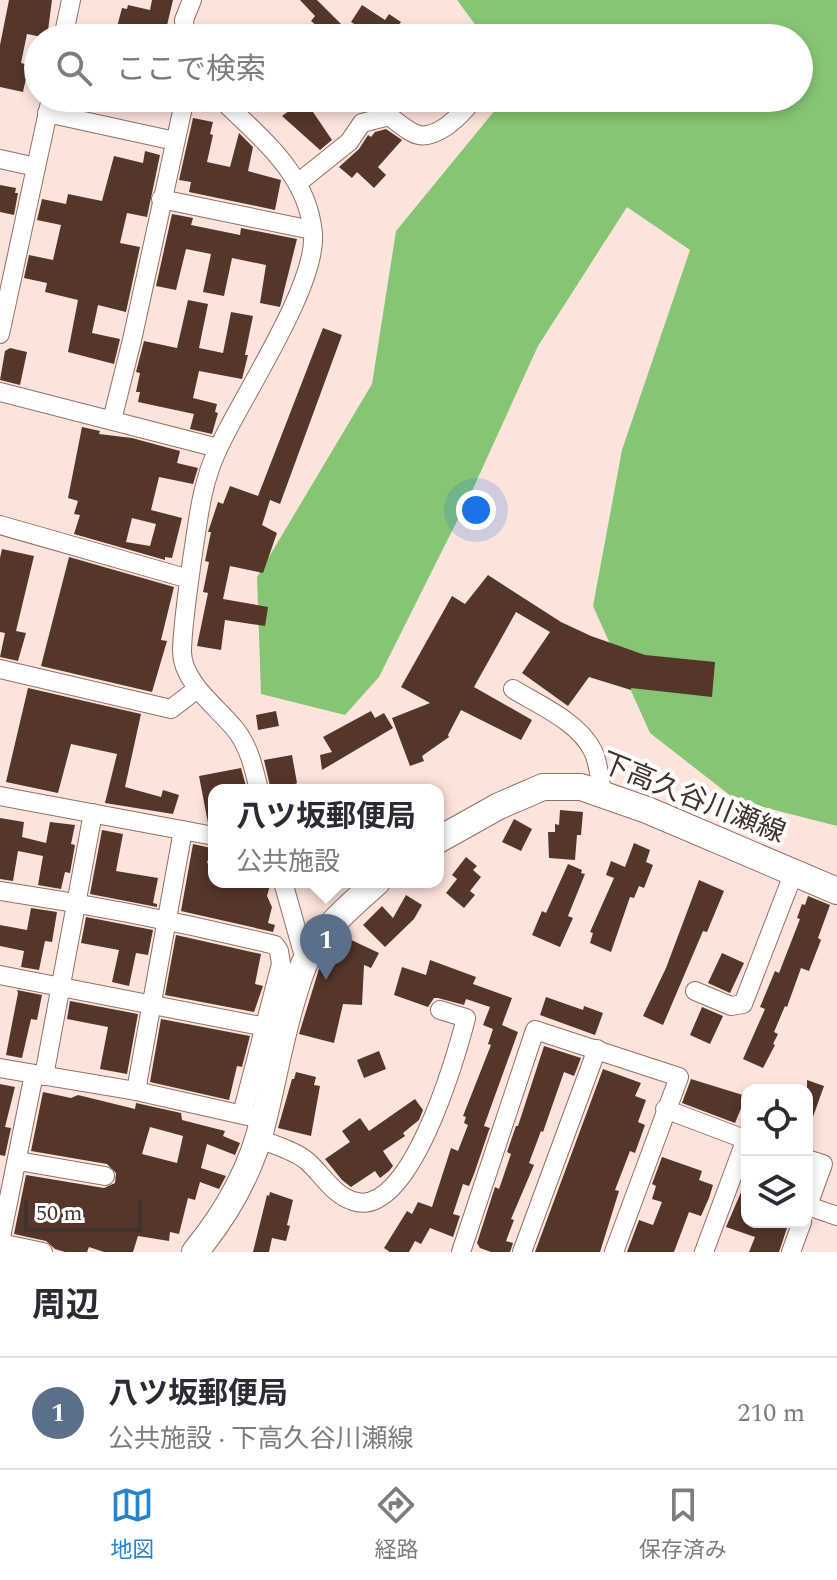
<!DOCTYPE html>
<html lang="ja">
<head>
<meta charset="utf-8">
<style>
  body { margin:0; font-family:Spectral,"Noto Sans JP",serif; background:#f2f2f3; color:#2b2b33 }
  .controls { position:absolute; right:24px; bottom:24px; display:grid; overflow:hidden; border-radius:16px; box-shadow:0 4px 12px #0003 }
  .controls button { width:72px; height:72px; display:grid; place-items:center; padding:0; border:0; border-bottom:2px solid #e1e1e2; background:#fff; color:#2b2b33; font:40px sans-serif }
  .scale { position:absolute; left:24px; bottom:20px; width:118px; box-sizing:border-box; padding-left:8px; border:4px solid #41322c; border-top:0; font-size:22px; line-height:28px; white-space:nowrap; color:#41322c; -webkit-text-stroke:6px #fff; paint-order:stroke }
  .you { position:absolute; left:476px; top:510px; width:28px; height:28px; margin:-20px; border:6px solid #fff; border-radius:50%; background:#1a73e8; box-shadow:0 0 0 12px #1a73e833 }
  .badge { display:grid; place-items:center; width:52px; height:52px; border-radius:50%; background:#2584d0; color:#fff; font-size:26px; font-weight:700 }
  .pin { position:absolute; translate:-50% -66px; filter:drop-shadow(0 2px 4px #0008) }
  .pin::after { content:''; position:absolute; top:42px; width:28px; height:24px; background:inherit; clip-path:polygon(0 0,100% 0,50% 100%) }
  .popup { position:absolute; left:208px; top:784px; width:236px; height:104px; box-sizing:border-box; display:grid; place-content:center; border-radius:16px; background:#fff; filter:drop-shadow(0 2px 6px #0005); font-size:26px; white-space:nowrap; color:#7c7c81 }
  .popup b { font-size:30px; color:#2b2b33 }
  .popup::after { content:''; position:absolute; left:50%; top:100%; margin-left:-16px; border:16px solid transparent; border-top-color:#fff }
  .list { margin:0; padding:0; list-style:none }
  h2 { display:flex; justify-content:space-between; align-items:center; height:104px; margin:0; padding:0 32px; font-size:34px }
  h2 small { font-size:26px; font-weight:400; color:#7c7c81 }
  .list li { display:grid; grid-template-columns:52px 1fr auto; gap:24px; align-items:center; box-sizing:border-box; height:112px; padding:0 32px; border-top:2px solid #e1e1e2 }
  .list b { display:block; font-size:30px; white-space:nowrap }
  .list p { margin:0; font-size:26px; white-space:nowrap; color:#7c7c81 }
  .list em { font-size:26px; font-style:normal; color:#7c7c81 }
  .icon { flex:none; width:44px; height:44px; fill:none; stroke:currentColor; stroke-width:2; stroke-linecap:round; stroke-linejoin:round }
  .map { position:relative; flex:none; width:837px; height:1252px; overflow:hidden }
  .search { position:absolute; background:#fff; box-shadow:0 4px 12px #0003; left:24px; right:24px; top:24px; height:88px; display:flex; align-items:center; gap:20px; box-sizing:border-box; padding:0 28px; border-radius:44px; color:#7c7c81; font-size:30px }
  .sheet { height:216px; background:#fff }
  nav { display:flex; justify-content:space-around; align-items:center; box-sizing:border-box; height:112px; border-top:2px solid #e1e1e2; background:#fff; font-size:22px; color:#7c7c81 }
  nav a { display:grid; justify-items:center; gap:4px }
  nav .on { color:#2584d0 }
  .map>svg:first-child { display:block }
  .forest { fill:#86c574 }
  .building { fill:#54362b; fill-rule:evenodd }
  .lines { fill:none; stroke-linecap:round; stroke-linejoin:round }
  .street-casing { stroke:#916f63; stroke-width:20 }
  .secondary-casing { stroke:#916f63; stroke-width:28 }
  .street { stroke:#fff; stroke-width:18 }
  .secondary { stroke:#fff; stroke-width:26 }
  .labels { text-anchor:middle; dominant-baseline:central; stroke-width:8; stroke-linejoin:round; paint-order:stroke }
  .street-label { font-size:28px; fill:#41322c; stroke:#fff }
</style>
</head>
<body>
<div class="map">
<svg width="837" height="1252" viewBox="0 0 837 1252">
  <rect width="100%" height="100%" fill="#fce4dc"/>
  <path class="forest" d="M457,0H837V826L736,800L650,733L593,606L622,450L690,250L627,207L538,346L471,493L379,677L345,715L261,694L257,577L372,384L396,231L505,98H799V38H485Z"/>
  <g class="building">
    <path d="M9,0H52L47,38L27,34L21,63L29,65L23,92L0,87V45Z"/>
    <path d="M152,0H173L164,38H114L122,8L127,9L128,5L150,10Z"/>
    <path d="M300,0H317L344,27L333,38H324L316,31L319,28L311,21L315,16Z"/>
    <path d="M362,5L385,20L389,14L401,22L390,38H376L351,22Z"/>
    <path d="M307,98H332L313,112L332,140L320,150L282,116Z"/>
    <path d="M193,118L213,122L210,134L213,135L207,162L230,167L239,133L253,147L248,171L281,180L275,210L189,192L191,182L179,180Z"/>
    <path d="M386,129L402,140L378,167L386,175L374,188L357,172L352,178L339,167L359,149L368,135L371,137L375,132Z"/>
    <path d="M145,151L160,155L147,217L127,213L120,243L140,247L126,312L98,305L92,333L120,339L114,364L68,352L78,300L45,292L47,283L24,278L29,255L53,260L61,225L37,220L42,199L66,204L68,194L102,201L114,156L143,163Z"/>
    <path d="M0,185L16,188L15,193H18L14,215L0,212Z"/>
    <path d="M172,214L193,218L191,225L240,235L241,228L297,239L280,307L260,303L266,265L232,258L224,296L203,292L211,254L186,249L176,290L156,286Z"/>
    <path d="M188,300L208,304L199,348L223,353L231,312L253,316L245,355H248L242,379L199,371L193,398L217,404L215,412L218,413L212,434L190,429L194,414L138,402L140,392H136L140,373L136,372L144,341L177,348Z"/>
    <path d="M323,328L342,335L280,504L270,500L262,525L277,533L263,573L230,566L223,599L268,607L265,626L225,620L221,650L197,646L208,593L203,592L209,562L205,561L211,532H208L218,502L223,504L230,486L258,496Z"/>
    <path d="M10,348L27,352L20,385L0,380L5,351Z"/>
    <path d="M82,427L100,431L99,434L132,438L180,451L177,463L198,468L193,484L159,477L151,510L182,518L172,558L165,557V560L74,534L80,515L74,514L78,501L68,498ZM132,518L156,524L150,546L126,542Z"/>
    <path d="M2,549L34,556L16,631L26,633L18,661L0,657L5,633L0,632V558Z"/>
    <path d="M69,557L174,587L161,640L167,641L152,692L41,666Z"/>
    <path d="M488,575L561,622L591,636L645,655L715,662L712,697L631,688V690L589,677L568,706L522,673L550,632L516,612L474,687L532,720L521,740L461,710L448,735L449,737L422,756L424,761L410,766L392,718L430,703L401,687L452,596L465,604Z"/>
    <path d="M28,688L141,714L125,787L161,797L163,790L179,795L173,814L105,803L117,754L71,744L58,793L6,782Z"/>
    <path d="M276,711L279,726L258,730L256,715Z"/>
    <path d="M371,711L375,718L384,713L393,728L322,770L320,755L332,752L323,737Z"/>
    <path d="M292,755L297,783L294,785L296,790H271L264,760Z"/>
    <path d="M241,768L247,790H214V823H208L199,776Z"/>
    <path d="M560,810L583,812L581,835H577L575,860L549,858L548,832H555V824L559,825Z"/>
    <path d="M0,818L24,822L22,837L46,843L50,822L75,825L71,844L75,845L70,873L65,872L61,889L38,885L43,856L18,851L13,881L0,879Z"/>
    <path d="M514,819L532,829L521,851L502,842Z"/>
    <path d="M102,830L123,834L116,871L158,878L153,903L157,904V907L90,894Z"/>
    <path d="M634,843L650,850L646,862L653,865L644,888L639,886L634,898L630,897L611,952L590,943L593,933L590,932L614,878L606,875L611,861L625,867Z"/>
    <path d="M193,844L211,848L207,863L214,865V882H271L267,896L272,907L268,923L275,925L273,932L181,911Z"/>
    <path d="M466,857L477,866L473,870L481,877L470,891L475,895L464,908L446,893L457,879L452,875Z"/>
    <path d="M568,864L582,870L581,873L585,874L568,916L573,918L560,947L532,935L542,911L546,913Z"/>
    <path d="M699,880L724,891L707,932L703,931L663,1025L643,1016L666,968Z"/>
    <path d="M406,895L422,905L414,919L385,947L363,925L382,906L393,918Z"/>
    <path d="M808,896L830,905L818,938L821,940L809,971L801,968L787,1007L785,1006L774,1032L778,1034L773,1044L775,1045L763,1068L743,1059L765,1009L760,1007L775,971L779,973L800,919L797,918L802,904L805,905Z"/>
    <path d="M31,908L57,912L52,942L45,941L39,970L21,967L24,951L0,946V925L27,930Z"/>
    <path d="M86,917L153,930L148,955L136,953L129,986L112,982L119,950L81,943Z"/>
    <path d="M176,935L261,954L255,984L263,986L254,1012L165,995Z"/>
    <path d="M347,938L379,953L371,968L364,965L362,1005L343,1004L334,1043L299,1034L319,969L326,958L336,962Z"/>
    <path d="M722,953L744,963L730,993L708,983Z"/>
    <path d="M430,960L476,977L473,984L512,998L502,1025L518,1032L484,1126L490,1128L489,1130L474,1174L469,1186L463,1184L453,1214L460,1216L453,1237L430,1228L421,1244L415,1241L409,1252H390L384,1248L407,1211L412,1214L418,1202L432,1207L451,1148L458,1151L468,1125L464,1123L466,1117L463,1116L491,1045L488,1044L493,1029L483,1025L490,1007L466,999L464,1005L438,998H434L428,1007L394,995L402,967L426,975Z"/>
    <path d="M17,990L42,995L37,1020L31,1019L22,1058L6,1055L18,993Z"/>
    <path d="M546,997L583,1010L584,1006L603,1013L595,1035L540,1015Z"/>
    <path d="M70,1001L138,1014L127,1074L100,1069L108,1027L67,1019Z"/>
    <path d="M702,1007L723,1016L710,1044L690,1035Z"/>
    <path d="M161,1019L250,1036L242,1067L237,1066L229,1100L150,1082Z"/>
    <path d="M544,1046L581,1058L574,1076L564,1072L543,1132L541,1131L529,1163L534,1165L511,1219L514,1220L506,1241L513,1243L510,1252H491L480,1248L477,1243L495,1187L499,1189L511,1154L507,1152L516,1126H518Z"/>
    <path d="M379,1051L386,1069L364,1078L357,1060Z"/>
    <path d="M603,1069L641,1083L635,1096L646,1100L638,1122L645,1125L635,1153L630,1151L615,1190L619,1191L600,1252H535Z"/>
    <path d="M296,1072L316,1077L314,1085L320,1086L311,1136L278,1128L292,1079H294Z"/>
    <path d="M691,1079L746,1096L735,1123L682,1103Z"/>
    <path d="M807,1080L824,1086L809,1128H807Z"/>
    <path d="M0,1084L15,1087L5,1127L11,1128L5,1156L0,1155Z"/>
    <path d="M43,1092L71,1098L78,1095L135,1109L136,1103L181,1113L182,1120L225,1131L223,1136L240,1143L235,1155L207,1144L201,1168L226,1176L219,1189L200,1182L195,1200L188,1198L179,1234L170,1232L169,1241L138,1236L133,1252H104L89,1247L87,1252H65L55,1249L46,1241L14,1234L26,1175L104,1188L115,1183L116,1173L107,1164L31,1151ZM150,1127L183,1136L177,1163L142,1154Z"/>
    <path d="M415,1099L423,1110L419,1120L403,1133L405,1136L383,1151L393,1166L389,1171L380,1178L375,1171L351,1187L342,1180L325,1159L350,1142L342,1131L360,1118L369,1131Z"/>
    <path d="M662,1157L702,1171L699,1180L713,1185L709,1198L701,1216L689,1212L674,1252H627L639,1220L653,1225L662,1202L652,1199L656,1186L652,1184Z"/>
    <path d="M745,1183L747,1222H789L779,1252H749L755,1237L726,1227Z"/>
    <path d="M270,1192L293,1200L287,1225L290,1226L286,1241L272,1238L269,1252H253L267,1195L269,1196Z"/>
  </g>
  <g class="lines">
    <g class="street-casing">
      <g id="street">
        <path d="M63,38L71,0"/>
        <path d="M185,38L184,20L192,0"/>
        <path d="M220,98C260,138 308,173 313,234C317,286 241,398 218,449C201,484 198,522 192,560C188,590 183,621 182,650C181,681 217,707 235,729C249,746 254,769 259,790"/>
        <path d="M47,113L175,141"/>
        <path d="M0,159L36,167"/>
        <path d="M299,182L349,142L362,123L389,116C413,134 420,144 447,126C457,118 464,112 471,102L469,98"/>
        <path d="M161,199L312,230"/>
        <path d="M0,334L51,98"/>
        <path d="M0,392L218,448"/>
        <path d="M112,420L132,340L185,98"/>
        <path d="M0,525L189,579"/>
        <path d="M0,669L171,709L197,689"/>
        <path d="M513,689C539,705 579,722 593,751C599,764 600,780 602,794"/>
        <path d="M0,796L214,836"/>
        <path d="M283,882L305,960"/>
        <path d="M0,891C93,905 184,923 275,945L279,951L281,964L242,1114"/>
        <path d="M0,975L276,1029"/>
        <path d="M695,991L731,1006L743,1004L794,872"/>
        <path d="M0,1068L136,1091L252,1117"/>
        <path d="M44,1076L93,813"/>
        <path d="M136,1091L183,830"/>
        <path d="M665,1109L747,1140"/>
        <path d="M258,1138C273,1145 294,1150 307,1161C322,1174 333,1195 353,1201C409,1221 456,1058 466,1018L440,1010"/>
        <path d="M807,1159L823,1164L807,1208"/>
        <path d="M18,1161L105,1176"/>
        <path d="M808,1206L837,1216"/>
        <path d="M0,1242L34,1074"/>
        <path d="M0,1243L43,1252"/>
        <path d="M461,1252L535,1030L679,1077L614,1252"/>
        <path d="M522,1252L597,1049"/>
        <path d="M704,1252L746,1139"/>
        <path d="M791,1252L802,1222"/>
      </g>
    </g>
    <g class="secondary-casing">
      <g id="secondary">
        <path d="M438,840L499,806L543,787H581L647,810L837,891"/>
        <path d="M195,1252C227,1213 253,1167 264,1117C274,1076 281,1034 294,993C298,981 301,969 307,958C324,928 351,905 377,882"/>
      </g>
    </g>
    <use href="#street" class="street"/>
    <use href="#secondary" class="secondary"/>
  </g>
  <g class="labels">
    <g class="street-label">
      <text transform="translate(693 798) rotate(22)">下高久谷川瀬線</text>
    </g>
  </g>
</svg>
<div class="controls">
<button><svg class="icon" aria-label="locate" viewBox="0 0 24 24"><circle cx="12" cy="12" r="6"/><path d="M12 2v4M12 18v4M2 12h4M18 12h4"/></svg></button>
<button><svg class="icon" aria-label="layers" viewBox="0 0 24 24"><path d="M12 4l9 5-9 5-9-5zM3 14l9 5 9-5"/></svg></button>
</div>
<div class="scale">50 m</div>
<div class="you"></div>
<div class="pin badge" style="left:326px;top:980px;background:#5c6f8a">1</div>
<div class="popup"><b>八ツ坂郵便局</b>公共施設</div>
<div class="search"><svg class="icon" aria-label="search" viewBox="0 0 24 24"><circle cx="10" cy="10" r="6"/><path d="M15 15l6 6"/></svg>ここで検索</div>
</div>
<section class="sheet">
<h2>周辺<small></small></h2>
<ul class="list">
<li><span class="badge" style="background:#5c6f8a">1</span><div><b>八ツ坂郵便局</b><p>公共施設 · 下高久谷川瀬線</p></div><em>210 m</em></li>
</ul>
</section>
<nav>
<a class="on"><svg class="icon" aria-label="map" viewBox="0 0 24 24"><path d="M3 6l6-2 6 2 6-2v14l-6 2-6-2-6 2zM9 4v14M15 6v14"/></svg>地図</a>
<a><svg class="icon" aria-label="directions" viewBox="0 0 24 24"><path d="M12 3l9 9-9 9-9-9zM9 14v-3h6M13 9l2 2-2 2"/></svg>経路</a>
<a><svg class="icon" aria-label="saved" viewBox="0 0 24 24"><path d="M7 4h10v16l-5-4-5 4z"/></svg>保存済み</a>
</nav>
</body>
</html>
